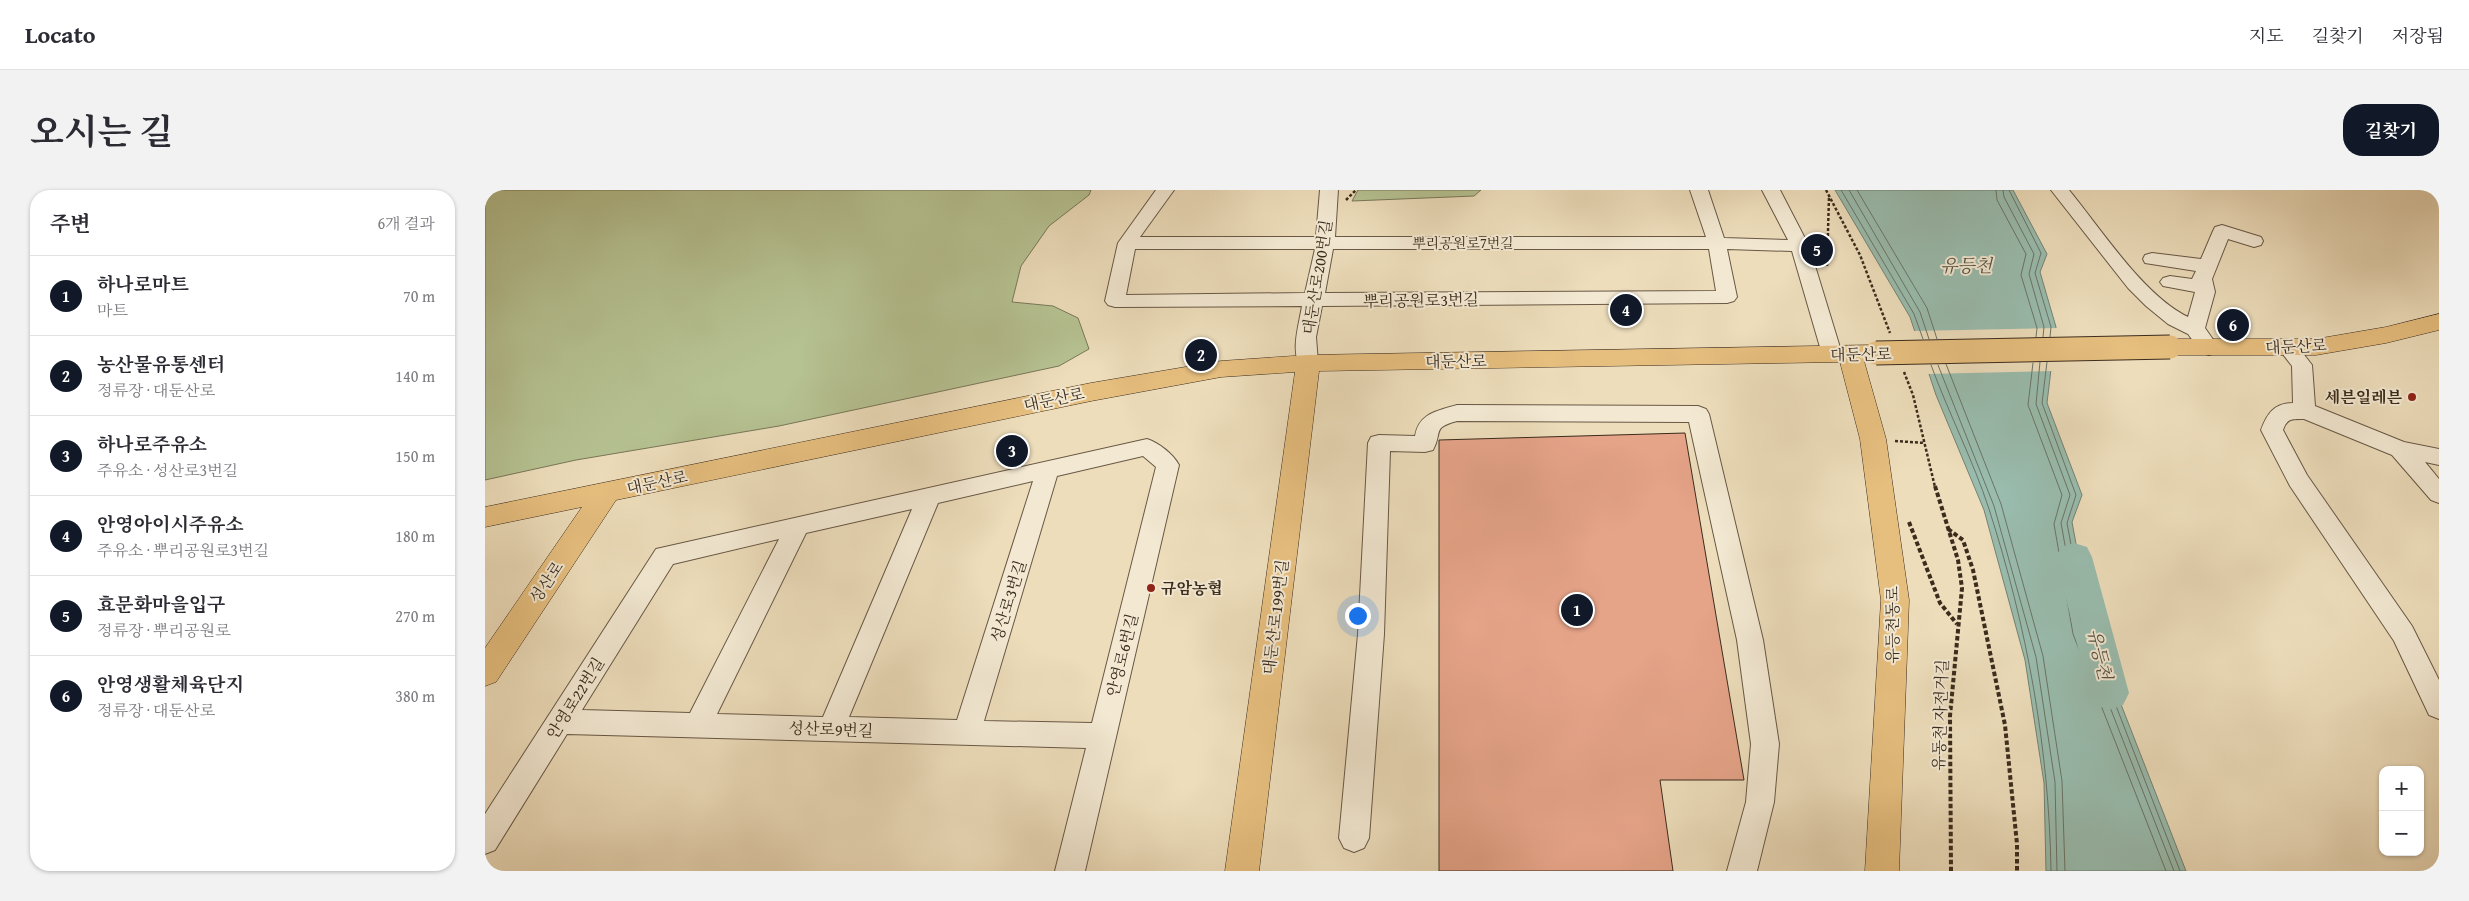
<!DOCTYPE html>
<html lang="ko">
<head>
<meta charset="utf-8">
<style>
  body { margin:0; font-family:"Gentium Book Plus","Noto Serif KR",serif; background:#f2f2f3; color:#2b2b33 }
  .controls { position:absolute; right:15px; bottom:15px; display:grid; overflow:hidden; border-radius:10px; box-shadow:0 1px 4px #0004 }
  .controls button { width:45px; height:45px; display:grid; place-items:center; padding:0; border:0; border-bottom:1px solid #e1e1e2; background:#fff; color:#2b2b33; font:25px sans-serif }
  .you { position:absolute; left:872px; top:425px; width:18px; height:18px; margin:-12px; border:4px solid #fff; border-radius:50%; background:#1a73e8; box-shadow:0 0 0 8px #1a73e833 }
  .badge { display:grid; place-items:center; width:32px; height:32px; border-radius:50%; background:#111827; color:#fff; font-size:16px; font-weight:700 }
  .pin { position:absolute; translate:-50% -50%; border:2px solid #fff; box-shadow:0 1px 5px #0006 }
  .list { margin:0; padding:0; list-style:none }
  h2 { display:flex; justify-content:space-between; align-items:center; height:65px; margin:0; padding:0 20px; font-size:21px }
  h2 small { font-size:16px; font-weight:400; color:#7c7c81 }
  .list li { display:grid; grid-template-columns:32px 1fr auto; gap:15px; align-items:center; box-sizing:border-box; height:80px; padding:0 20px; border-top:1px solid #e1e1e2 }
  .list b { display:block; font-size:19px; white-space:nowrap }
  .list p { margin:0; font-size:16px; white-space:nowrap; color:#7c7c81 }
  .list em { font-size:16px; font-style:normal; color:#7c7c81 }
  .map { position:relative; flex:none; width:1954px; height:681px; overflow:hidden; border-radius:20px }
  header { display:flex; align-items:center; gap:30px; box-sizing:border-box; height:70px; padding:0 25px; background:#fff; border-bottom:1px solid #e1e1e2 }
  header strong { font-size:24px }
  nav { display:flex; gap:28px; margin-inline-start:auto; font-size:18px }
  .intro { display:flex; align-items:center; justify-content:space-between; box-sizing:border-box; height:120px; padding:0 30px }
  h1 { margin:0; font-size:35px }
  .button { padding:12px 22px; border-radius:20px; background:#111827; color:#fff; font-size:18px; font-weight:700 }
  main { display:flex; gap:30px; padding:0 30px }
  aside { flex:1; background:#fff; border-radius:20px; box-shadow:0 1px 4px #0004 }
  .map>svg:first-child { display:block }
  .green { fill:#b6c292; stroke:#787758 }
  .water { fill:#99bcae; stroke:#738274 }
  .pier { fill:#edddbb }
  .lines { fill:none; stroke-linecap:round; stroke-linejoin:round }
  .shore { stroke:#6a7466; stroke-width:1 }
  .river { fill:#99bcae; fill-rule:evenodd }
  .building { fill:#e5a388; stroke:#3b2c1e }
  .minor-casing { stroke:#685845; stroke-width:2 }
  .major-casing { stroke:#3b2c1e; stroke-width:1 }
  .path-far1 { stroke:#3b2c1e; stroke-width:2.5; stroke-dasharray:3 2; stroke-linecap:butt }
  .path { stroke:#3b2c1e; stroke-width:4; stroke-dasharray:4.5 2.5; stroke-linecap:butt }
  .minor { fill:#f3e9d3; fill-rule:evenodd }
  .major { fill:#e6be7e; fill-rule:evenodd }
  .major-bridge-casing { stroke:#3b2c1e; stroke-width:25; stroke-linecap:butt }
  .major-bridge { stroke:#e6be7e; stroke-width:23 }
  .poi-dot { fill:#8f2418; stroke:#f3e9d3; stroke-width:2 }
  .labels { text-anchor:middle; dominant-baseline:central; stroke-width:4; stroke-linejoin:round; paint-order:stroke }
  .far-street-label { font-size:14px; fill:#3b2c1e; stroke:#f3e9d3 }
  .street-label { font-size:16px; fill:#3b2c1e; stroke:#f3e9d3 }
  .poi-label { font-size:16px; font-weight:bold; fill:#3b2c1e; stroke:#f3e9d3; text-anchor:end }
  .water-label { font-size:18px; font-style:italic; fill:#525042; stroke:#f3e9d3 }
</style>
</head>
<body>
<header>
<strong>Locato</strong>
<nav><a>지도</a><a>길찾기</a><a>저장됨</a></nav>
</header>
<div class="intro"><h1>오시는 길</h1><a class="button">길찾기</a></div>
<main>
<aside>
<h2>주변<small>6개 결과</small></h2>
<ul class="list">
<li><span class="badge">1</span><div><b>하나로마트</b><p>마트</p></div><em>70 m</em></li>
<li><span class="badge">2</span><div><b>농산물유통센터</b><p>정류장 · 대둔산로</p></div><em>140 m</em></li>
<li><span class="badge">3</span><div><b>하나로주유소</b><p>주유소 · 성산로3번길</p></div><em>150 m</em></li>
<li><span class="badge">4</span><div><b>안영아이시주유소</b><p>주유소 · 뿌리공원로3번길</p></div><em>180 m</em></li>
<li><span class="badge">5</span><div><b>효문화마을입구</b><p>정류장 · 뿌리공원로</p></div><em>270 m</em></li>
<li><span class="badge">6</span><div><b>안영생활체육단지</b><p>정류장 · 대둔산로</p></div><em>380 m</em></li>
</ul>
</aside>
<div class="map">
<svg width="1954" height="681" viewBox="0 0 1954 681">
  <rect width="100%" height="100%" fill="#edddbb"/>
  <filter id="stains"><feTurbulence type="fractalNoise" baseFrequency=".004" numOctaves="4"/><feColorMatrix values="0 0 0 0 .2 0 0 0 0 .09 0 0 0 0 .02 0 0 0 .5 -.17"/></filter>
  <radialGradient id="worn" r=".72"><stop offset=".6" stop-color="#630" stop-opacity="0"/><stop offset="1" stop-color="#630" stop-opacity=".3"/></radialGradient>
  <g class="green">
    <path d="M0,0H606L604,5L564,36L536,76L527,112L568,116L593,128L604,159L574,176L294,236L91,270L0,290Z"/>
    <path d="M873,0H996L989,6L867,11Z"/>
  </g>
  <path class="water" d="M1350,0H1528L1562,64L1555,82L1571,137L1562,213L1597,305L1587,332L1607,440L1701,681H1561L1559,593L1540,470L1499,320L1451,205L1425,127Z"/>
  <path class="pier" d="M1573,138L1568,181L1442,184L1427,141Z"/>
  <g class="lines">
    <g class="shore">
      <path d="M1356,0L1429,124L1438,149"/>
      <path d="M1364,0L1435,122L1444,149"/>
      <path d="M1372,0L1442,118L1452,149"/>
      <path d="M1511,0L1512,10L1541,64L1536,85L1552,138L1551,147"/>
      <path d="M1518,0L1519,7L1549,64L1544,84L1559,137L1558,147"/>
      <path d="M1524,0L1556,63L1550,83L1566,137L1565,147"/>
      <path d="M1555,172L1551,214L1585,305L1576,333L1596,443L1689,681"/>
      <path d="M1562,172L1557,213L1591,305L1582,333L1602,441L1695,681"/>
      <path d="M1548,173L1543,215L1577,305L1569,334L1588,444L1681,681"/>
      <path d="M1461,174L1516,314L1558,466L1577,591L1580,681"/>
      <path d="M1446,175C1464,224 1488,270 1504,319C1542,437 1564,557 1566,681"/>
      <path d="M1453,175L1509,316L1551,467L1570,592L1572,681"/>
    </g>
    <path class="river" d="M1589,353L1602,357L1607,367L1644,503L1638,515L1624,520L1610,515L1604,503L1571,367L1576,357Z"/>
  </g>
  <path class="building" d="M1200,243L1259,590H1175L1188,681H954V250Z"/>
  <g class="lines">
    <g class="minor-casing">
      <g id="minor">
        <path d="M671,0H689L655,47H831L835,0H853L850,47H1221L1205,0H1223L1239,48L1303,50L1277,0H1295L1324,56L1357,164L1354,169L1347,171L1340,169L1337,164L1307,61L1242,59L1252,107L1249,111L1242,113L837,116L831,147L833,173L830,178L823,180L816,178C805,161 814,135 817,116L630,117L623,115L620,111L633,53ZM650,59H830L820,103L641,105ZM848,59H1224L1231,101L840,103Z"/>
        <path d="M1566,0H1584C1616,39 1659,106 1703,127L1710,102L1678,96L1675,92L1678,88L1685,86L1707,89L1711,81L1660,73L1658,69L1660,65L1667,63L1716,69L1728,41L1730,37L1737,35L1776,47L1778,51L1776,55L1769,57L1743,49L1727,89L1730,102L1720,138L1734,158L1731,163L1724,165L1717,163L1703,144L1683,134L1661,116L1643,98Z"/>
        <path d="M1803,151L1810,153L1827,175L1830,216L1919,252L1954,259V275L1940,272L1954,289V313L1946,310L1907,265L1819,229C1807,229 1802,228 1798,240L1822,285L1927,436L1954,490V529L1944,525L1909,451L1805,296L1776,240C1782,224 1789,213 1808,213L1807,176L1793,158L1796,153Z"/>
        <path d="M972,215L1213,216L1221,219L1224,224L1278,450L1294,554L1289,612L1272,681H1242L1261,612L1266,554L1252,450L1204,232L972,231C946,238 958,242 948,260L940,262L905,261L899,444L884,648L879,658L869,662L859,658L854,648L873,444L883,253L886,247L894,245L930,246C934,223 952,221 972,215Z"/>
        <path d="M662,249C674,253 688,264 694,275L600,681H570L601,558L82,544L10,660L0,664V624L171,359ZM658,266L671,277L607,533L499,531L572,286ZM548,291L472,530L364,527L453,313ZM427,319L338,527L232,524L321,343ZM294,349L205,523L97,520L188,374Z"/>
      </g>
    </g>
    <g class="major-casing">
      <g id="major">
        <path d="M1954,124V140L1901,153L1831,165H1685L1677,163L1673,157L1677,151L1685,149H1831L1901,137Z"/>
        <path d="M1391,155L1399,157L1403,163L1399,169L1379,171L1401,249L1424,410L1414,681H1380L1396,410L1375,249L1355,172L834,181L774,681H740L810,182L736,187L606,211L131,310L11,492L0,496V458L97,317L0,337V317L606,193L736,171L823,165Z"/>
      </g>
    </g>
    <g class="path-far1">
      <path d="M1341,0L1375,65L1405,143"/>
      <path d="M861,10L871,0"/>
      <path d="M1342,76L1344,7"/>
      <path d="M1419,182L1428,205L1450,297"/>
      <path d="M1410,251L1440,253"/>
    </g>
    <g class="path">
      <path d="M1450,296L1473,370L1477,398L1465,526L1466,681"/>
      <path d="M1424,332L1455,413L1472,434"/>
      <path d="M1463,339L1478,350L1488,380L1520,535L1532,654V681"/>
    </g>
    <use href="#minor" class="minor"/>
    <use href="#major" class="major"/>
    <g class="major-bridge-casing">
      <path id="major-bridge" d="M1391,163L1685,157"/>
    </g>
    <use href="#major-bridge" class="major-bridge"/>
  </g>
  <g class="poi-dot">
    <circle cx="1927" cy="207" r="5"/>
    <circle cx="666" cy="398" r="5"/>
  </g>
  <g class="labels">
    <g class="far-street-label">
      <text x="978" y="53">뿌리공원로7번길</text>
    </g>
    <g class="street-label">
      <text transform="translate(832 87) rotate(-81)">대둔산로200번길</text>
      <text transform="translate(936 110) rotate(-1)">뿌리공원로3번길</text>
      <text transform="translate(1811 156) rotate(-3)">대둔산로</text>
      <text transform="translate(1376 164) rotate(-1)">대둔산로</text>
      <text transform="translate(971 171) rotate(-1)">대둔산로</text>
      <text transform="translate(569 209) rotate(-12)">대둔산로</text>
      <text transform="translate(172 292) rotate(-12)">대둔산로</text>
      <text transform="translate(61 392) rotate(-56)">성산로</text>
      <text transform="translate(523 411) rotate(-73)">성산로3번길</text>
      <text transform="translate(790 427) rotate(-83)">대둔산로199번길</text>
      <text transform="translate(1407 435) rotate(-90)">유등천동로</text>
      <text transform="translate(637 465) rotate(-76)">안영로6번길</text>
      <text transform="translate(90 508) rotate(-58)">안영로22번길</text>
      <text transform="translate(1455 525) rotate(-88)">유동천 자전거길</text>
      <text transform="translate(346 539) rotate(2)">성산로9번길</text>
    </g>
    <g class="poi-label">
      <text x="1917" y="207">세븐일레븐</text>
      <text x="676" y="398" text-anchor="start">규암농협</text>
    </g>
    <g class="water-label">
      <text x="1481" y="75">유등천</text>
      <text transform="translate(1615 464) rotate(76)">유등천</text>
    </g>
  </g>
  <rect width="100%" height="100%" filter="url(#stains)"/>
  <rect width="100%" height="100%" fill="url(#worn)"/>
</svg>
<div class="controls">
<button>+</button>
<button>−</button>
</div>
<div class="you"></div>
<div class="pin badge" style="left:1092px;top:420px">1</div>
<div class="pin badge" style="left:716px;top:165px">2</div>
<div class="pin badge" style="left:527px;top:261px">3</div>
<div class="pin badge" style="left:1141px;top:120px">4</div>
<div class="pin badge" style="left:1332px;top:60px">5</div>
<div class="pin badge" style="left:1748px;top:135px">6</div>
</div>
</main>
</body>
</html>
